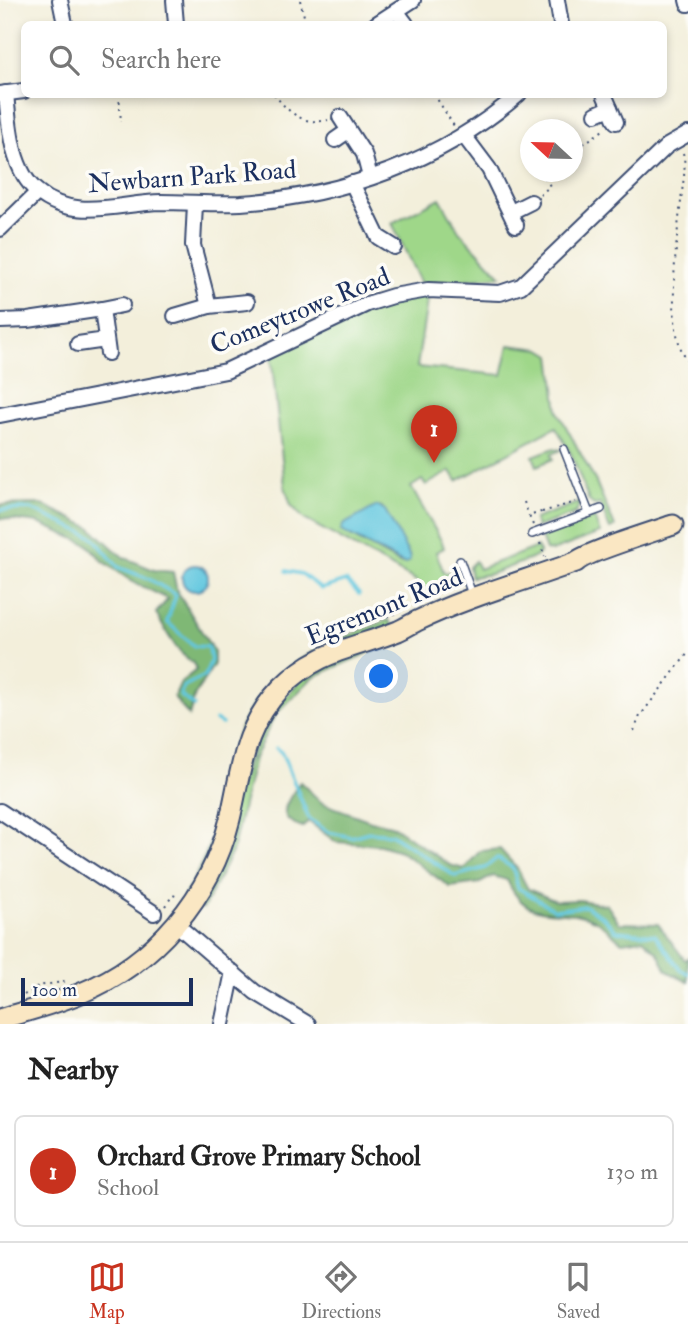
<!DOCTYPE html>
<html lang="en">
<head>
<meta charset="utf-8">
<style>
  body { margin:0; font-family:"IM FELL Double Pica",serif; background:#f2f2f2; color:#222 }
  .compass { position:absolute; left:520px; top:119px; width:63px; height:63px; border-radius:50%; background:#fff; box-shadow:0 4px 10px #0003; rotate:292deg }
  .scale { position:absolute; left:21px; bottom:18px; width:172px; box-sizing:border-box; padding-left:7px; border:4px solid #1b2f5e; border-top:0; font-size:19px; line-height:24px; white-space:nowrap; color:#1b2f5e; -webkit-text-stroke:5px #fdfcf7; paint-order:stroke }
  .you { position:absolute; left:382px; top:677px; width:24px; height:24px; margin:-18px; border:5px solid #fff; border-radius:50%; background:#1a73e8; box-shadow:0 0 0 10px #1a73e833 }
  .badge { display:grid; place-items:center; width:46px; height:46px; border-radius:50%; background:#c8321e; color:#fff; font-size:23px; font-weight:700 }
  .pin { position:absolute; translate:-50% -58px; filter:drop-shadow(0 2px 4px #0008) }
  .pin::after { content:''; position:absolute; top:37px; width:24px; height:21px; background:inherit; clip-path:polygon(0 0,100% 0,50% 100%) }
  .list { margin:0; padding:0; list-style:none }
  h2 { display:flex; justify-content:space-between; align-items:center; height:91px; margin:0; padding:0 28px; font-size:30px }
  h2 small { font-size:23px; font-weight:400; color:#767676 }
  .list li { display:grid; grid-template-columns:46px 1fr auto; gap:21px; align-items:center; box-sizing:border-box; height:112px; margin:0 14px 14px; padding:0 14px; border:2px solid #e0e0e0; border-radius:10px }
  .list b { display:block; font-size:26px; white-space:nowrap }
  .list p { margin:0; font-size:23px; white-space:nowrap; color:#767676 }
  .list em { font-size:23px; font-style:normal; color:#767676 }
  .icon { flex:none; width:38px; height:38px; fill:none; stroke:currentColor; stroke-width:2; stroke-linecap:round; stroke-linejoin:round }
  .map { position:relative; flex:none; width:688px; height:1024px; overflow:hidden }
  .search { position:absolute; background:#fff; box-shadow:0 4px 10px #0003; left:21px; right:21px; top:21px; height:77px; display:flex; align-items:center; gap:18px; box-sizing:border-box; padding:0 24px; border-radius:10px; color:#767676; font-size:26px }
  .sheet { height:217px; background:#fff }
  nav { display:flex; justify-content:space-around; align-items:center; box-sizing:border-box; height:98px; border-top:2px solid #e0e0e0; background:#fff; font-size:19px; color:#767676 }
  nav a { display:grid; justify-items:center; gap:4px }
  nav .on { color:#c8321e }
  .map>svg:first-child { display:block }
  .green { fill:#9fd789; stroke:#5d8374; stroke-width:2; fill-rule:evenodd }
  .forest { fill:#7fb875; stroke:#4d746a; stroke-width:2 }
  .water { fill:#62c7df; stroke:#3e7b9e; stroke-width:2 }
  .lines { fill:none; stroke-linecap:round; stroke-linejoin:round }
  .stream { stroke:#62c7df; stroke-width:3.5 }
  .lane-casing { stroke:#3b4c71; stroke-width:10 }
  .street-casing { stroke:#3b4c71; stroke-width:18 }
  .secondary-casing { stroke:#3b4c71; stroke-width:23 }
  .path { stroke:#3b4c71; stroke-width:2; stroke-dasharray:2 5; stroke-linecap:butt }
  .lane { stroke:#fff; stroke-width:7 }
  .street { stroke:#fff; stroke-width:14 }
  .secondary { stroke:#fae7c3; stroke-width:19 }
  .labels { text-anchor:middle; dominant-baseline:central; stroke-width:7; stroke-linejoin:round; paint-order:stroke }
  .street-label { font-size:26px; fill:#1b2f5e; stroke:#fdfcf7 }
</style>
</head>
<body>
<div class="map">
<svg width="688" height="1024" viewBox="0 0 688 1024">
  <rect width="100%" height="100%" fill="#fdfcf7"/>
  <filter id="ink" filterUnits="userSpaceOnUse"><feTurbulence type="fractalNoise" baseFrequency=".0143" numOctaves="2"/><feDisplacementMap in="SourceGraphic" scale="14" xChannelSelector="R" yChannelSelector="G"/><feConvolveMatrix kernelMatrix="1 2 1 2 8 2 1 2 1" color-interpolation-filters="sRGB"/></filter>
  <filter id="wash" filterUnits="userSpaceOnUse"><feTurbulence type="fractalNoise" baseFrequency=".00686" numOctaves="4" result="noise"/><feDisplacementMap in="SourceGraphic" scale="28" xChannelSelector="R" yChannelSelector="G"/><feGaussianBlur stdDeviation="1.57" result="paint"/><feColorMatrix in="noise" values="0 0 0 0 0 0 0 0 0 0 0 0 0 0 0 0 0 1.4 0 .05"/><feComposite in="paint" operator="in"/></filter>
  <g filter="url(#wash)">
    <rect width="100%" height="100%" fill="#f3efdb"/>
    <g class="green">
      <path d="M440,198L459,231L501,276L421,284L392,223Z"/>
      <path d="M428,295L417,367L502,375L509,345L541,349L551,355L558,412L596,482L615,527L610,529L600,504L594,505L589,501L572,456L556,427L457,481L451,471L426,485L422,480L411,487L442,542L444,548L436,552L444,573L456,571L462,581L424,598L417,581L304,519L291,505L285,487L271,354L365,311ZM377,506L382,507L409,555L410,561L401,564L341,531Z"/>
      <path d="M554,448L561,450L551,454L553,459L537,466L533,456Z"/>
      <path d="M580,502L576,513L537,527L534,519Z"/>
      <path d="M594,517L600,533L552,551L546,550L541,537Z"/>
      <path d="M537,547L540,552L536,557L491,574L471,577L469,567L475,561L479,569Z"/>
      <path d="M389,620L393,630L274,687L221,830L188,899L184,896C213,849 217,819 228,766C248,675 310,649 389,620Z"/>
      <path d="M397,640L313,677L275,715L254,758L232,852L203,909L197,906L265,718L311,670Z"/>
    </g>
    <g class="forest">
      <path d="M41,504L90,527L123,557L154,570L173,572L177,591L214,652V664L195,695L189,716L174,697L181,682L196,670C194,661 187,659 181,653C171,641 163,627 156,613L168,599L131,581L103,561L87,544L38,523L0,518V505Z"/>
      <path d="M300,782L322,803L371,821L391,825L450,865L464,869L480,851L500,849L517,868L528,889L556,901L580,900L607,905L619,923L658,924L685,960L688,958V982L667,971L658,953L643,939L622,942C613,935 605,926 596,921C561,902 530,930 507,880L493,876L480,883L450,887L400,851L380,845L336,842L308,821L303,827C270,817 290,799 300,782Z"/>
    </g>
    <g class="water">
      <path d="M377,506L385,510L409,555L410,561L405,564L341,531L343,525Z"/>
      <circle cx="195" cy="578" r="13"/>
    </g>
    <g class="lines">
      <g class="stream">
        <path d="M0,510L31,509L93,537L118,567L149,579L176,595L167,622L194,646L208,647L211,660L205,676L184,686L180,695L194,706"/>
        <path d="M286,571L302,574L321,589L346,581L359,594"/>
        <path d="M215,720L222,724"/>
        <path d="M276,748L282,753L309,819L328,832L351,837L369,832L391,834L455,876L485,868L497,858L513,868L518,888L555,910L585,906L603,917L616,931L655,935L681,970L688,973"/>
      </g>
    </g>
  </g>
  <g filter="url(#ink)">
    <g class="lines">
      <g class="lane-casing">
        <g id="lane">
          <path d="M564,449L589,513"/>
          <path d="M532,534L601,509"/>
          <path d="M460,561L473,597"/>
        </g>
      </g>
      <g class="street-casing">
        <g id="street">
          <path d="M60,0L65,24"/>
          <path d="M174,0L176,24"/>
          <path d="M557,0L561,24"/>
          <path d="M687,0L688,4"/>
          <path d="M397,12L406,24"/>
          <path d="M376,24L413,0"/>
          <path d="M6,93C9,125 11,170 38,192C74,222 119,203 161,202C188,202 214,204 241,203C343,196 442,161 519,94"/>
          <path d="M0,94L24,91"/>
          <path d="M604,94L616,122"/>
          <path d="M596,114L610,108"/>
          <path d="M340,117L364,154L370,177"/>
          <path d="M465,137L489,169L516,225"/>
          <path d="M335,140L348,131"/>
          <path d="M352,183L378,237L394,247"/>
          <path d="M195,204L193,245L209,306L247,302"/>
          <path d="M511,212L531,202"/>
          <path d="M0,229L38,192"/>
          <path d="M102,309L122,305"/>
          <path d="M175,316L209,306"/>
          <path d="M0,321L28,320L102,309L108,353"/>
          <path d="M78,344L106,340"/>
          <path d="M0,415L226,371L367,304L393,296L428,290L500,293L521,286L667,146L688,134"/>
          <path d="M0,811L154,913"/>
          <path d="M177,925L255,992L308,1024"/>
          <path d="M222,1024L233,972"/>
        </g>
      </g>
      <g class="secondary-casing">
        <path id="secondary" d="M0,1019C27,1011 55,1004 81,993C155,963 211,896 230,819C242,768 243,728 281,688C318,650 353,649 398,631C405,628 411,624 417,621C467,597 524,581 576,562C585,553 655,531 673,525"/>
      </g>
      <g class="path">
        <path d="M300,0L306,24"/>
        <path d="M119,94L121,122"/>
        <path d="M274,94C288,112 303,126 328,120"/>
        <path d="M434,94L454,126"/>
        <path d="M572,152L606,128"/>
        <path d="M683,153C687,167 682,187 681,201C677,237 664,334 688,361"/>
        <path d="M540,195L550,186L542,173L544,172"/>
        <path d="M524,502L529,516"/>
        <path d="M542,512L576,502"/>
        <path d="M533,525L529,516L541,512L543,507"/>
        <path d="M540,543L545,557"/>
        <path d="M354,629L401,611"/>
        <path d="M634,731L640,716L688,653"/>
        <path d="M165,906L173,895L178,897"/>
        <path d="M24,995L38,986L68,981"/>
      </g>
      <use href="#lane" class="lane"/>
      <use href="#street" class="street"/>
      <use href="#secondary" class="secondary"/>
    </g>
  </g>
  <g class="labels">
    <g class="street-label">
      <text transform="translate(192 177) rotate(-4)">Newbarn Park Road</text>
      <text transform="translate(300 311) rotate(-22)">Comeytrowe Road</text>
      <text transform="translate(384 607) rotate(-22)">Egremont Road</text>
    </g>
  </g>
</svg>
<svg class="compass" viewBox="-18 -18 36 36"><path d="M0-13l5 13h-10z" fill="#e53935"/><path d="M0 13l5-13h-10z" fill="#767676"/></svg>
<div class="scale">100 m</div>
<div class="you"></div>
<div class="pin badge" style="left:434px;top:463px">1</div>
<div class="search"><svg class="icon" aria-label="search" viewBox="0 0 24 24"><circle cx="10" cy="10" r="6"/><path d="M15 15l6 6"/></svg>Search here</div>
</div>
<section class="sheet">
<h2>Nearby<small></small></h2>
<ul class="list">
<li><span class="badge">1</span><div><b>Orchard Grove Primary School</b><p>School</p></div><em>130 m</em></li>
</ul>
</section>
<nav>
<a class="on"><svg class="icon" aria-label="map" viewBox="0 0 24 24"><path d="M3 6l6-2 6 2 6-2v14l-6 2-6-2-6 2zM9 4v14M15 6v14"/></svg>Map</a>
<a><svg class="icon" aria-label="directions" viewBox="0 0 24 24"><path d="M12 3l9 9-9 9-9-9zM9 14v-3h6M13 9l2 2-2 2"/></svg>Directions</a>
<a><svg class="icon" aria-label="saved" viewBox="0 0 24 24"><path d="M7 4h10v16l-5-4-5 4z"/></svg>Saved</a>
</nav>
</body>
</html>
